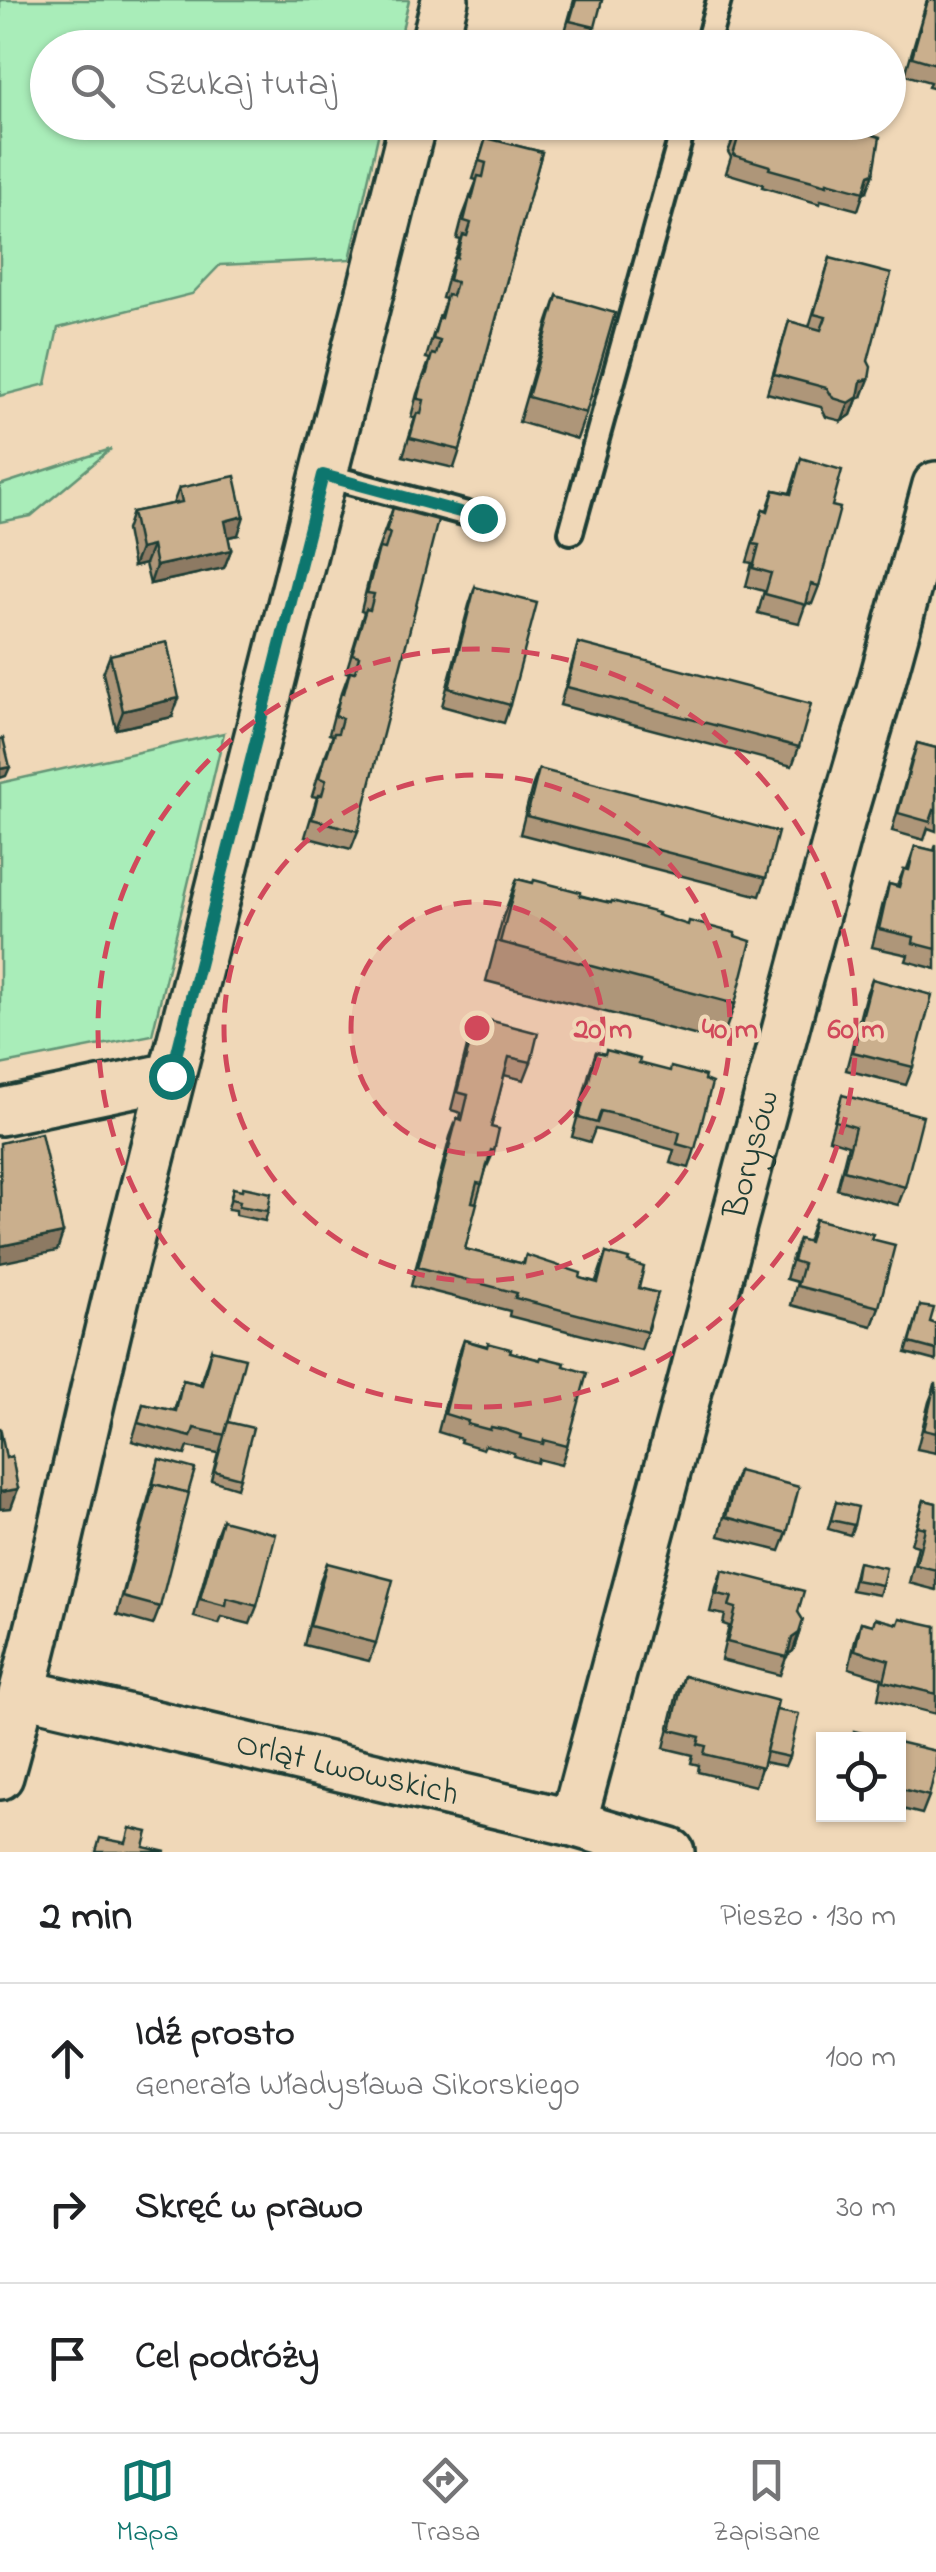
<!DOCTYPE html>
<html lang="pl">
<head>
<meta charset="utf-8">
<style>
  body { margin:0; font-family:"Indie Flower",sans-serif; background:#f6f6f6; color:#202124 }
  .controls { position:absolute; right:30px; bottom:30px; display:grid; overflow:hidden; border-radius:0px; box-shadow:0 2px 8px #0004 }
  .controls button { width:90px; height:90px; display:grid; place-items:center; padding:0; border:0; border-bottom:2px solid #e0e0e0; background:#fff; color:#202124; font:50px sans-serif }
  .stop { position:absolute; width:30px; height:30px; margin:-22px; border:8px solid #0f766e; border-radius:50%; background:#fff }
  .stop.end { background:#0f766e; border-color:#fff; box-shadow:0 2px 10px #0008 }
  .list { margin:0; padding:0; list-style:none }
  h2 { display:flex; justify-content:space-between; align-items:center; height:130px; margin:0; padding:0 40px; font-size:42px }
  h2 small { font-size:32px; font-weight:400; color:#757577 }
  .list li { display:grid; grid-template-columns:65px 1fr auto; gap:30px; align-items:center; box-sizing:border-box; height:150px; padding:0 40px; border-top:2px solid #e0e0e0 }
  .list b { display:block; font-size:38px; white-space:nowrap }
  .list p { margin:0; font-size:32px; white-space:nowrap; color:#757577 }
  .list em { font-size:32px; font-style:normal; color:#757577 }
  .icon { flex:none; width:55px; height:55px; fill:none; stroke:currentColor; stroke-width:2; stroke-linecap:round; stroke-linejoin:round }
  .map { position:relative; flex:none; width:936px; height:1852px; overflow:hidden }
  .search { position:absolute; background:#fff; box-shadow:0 2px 8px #0004; left:30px; right:30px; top:30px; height:110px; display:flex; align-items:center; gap:25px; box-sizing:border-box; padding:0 35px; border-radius:55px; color:#757577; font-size:38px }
  .sheet { height:580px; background:#fff }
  nav { display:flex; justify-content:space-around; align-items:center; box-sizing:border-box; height:140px; border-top:2px solid #e0e0e0; background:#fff; font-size:28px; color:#757577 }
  nav a { display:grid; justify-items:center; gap:5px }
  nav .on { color:#0f766e }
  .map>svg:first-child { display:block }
  .green { fill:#a9edb9; stroke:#649576; stroke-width:2.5 }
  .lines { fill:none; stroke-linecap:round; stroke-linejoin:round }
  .lane-casing { stroke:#1f3d34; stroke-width:30 }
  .street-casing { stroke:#1f3d34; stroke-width:52 }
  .lane { stroke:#f0d8b8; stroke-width:22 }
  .street { stroke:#f0d8b8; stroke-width:45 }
  .wall { fill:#ae9679; stroke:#1f3d34; stroke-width:2.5 }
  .shaded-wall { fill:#8d7a63; stroke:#1f3d34; stroke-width:2.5 }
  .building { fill:#caaf8d; stroke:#1f3d34; stroke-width:2.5 }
  .route { stroke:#0f766e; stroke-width:12 }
  .ring { fill:none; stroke:#d1495b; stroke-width:5; stroke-dasharray:18 12 }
  .labels { text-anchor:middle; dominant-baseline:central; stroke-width:8; stroke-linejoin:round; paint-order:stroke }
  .street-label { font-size:35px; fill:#1f3d34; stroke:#f0d8b8 }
  .centre { fill:#d1495b; stroke:#f0d8b8; stroke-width:5 }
  .ring-label { font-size:30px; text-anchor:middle; font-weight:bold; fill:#d1495b; stroke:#f0d8b8; stroke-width:8; stroke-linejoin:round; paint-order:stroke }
</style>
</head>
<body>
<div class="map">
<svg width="936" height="1852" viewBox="0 0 936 1852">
  <rect width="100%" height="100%" fill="#f0d8b8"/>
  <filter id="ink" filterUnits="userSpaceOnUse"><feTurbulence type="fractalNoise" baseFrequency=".01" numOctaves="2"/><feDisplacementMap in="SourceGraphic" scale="20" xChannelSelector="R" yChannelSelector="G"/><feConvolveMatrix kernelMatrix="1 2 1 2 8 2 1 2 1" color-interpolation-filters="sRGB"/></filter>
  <g filter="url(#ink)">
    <g class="green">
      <path d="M0,0H409L398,47L48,48V122L381,123L350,259L220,265L192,294L58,328L46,384L0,396Z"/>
      <path d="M111,449L31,516L0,522V485Z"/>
      <path d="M224,733L152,1035L0,1065V783Z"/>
    </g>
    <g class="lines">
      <g class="lane-casing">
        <g id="lane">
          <path d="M706,48L719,0"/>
          <path d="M323,475L482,518"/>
          <path d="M571,532L685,122"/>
        </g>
      </g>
      <g class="street-casing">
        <g id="street">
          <path d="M433,48L445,0"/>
          <path d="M0,1112L171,1076"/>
          <path id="s1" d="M24,1693L573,1823L671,1852"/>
          <path d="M0,1776C47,1609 81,1437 123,1269C219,886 316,504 413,122"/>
          <path id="s2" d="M573,1823L841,822L879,693L936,485"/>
        </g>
      </g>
      <use href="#lane" class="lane"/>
      <use href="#street" class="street"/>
    </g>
    <g class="wall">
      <path d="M574,0H602L588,46L563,39Z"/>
      <path d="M927,0H936V89L928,87L930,82L905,75Z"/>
      <path d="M740,122L843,126L867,191L864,192L858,210L821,200L820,204L762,187L763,184L726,173L731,157L728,152Z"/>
      <path d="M486,138L542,152L460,450L454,468L403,456L415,418L411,417L417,394L430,359L426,358L433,335L446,299L442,298L448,276L461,240L457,239L463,216L477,180L473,179Z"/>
      <path d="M830,258L868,361L862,397L857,399L851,415L842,421L826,417L821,407L767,393L789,321L809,327Z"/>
      <path d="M557,296L586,413L577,439L519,422L548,322Z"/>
      <path d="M801,458L832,506L819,586L812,604L806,603L799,623L758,613L764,591L746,586L752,563L747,562L763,509L767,510L774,490L790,493Z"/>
      <path d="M179,488L238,535L228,537L231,550L224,568L150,584L145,564L133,567L126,530L132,512L173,504Z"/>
      <path d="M393,508L358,831L351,849L305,837L317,797L312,796L319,773L333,735L329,734L335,711L349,673L346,672L364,612L361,611L372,566Z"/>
      <path d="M475,587L510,705L504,723L442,706L469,605Z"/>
      <path d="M578,643L799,747L792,766L560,705Z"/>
      <path d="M110,655L172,717L116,729L103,673Z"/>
      <path d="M917,743L936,748V831L928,828L924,840L892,831L911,761Z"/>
      <path d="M539,769L766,878L760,896L520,834L532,787Z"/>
      <path d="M936,844V969L906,961L908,955L872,947L883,903L889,884L897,886L904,869H907L915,846L934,851Z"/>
      <path d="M517,879L657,915L735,1004L721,1042L486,981L503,917Z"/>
      <path d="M872,979L913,1067L906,1085L846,1070L865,997Z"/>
      <path d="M477,1017L531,1062L524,1080L504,1075L491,1127L494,1151L486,1169L476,1203L465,1249L523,1264L526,1255L580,1278L596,1282L606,1253L628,1262L639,1288L647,1332L641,1350L509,1316L510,1311L411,1286L450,1137L457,1118L460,1119L461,1113L451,1110L470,1035Z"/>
      <path d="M596,1052L639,1063L695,1149L689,1168L670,1163L674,1150L634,1139L595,1129L590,1142L572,1137L590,1070Z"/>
      <path d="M842,1095L905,1187L898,1205L837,1189L848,1145L829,1139Z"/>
      <path d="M233,1188L268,1211L265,1221L236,1215V1210L228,1209Z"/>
      <path d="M815,1219L871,1239L879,1307L872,1326L791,1305L797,1282L786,1279L792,1258L799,1239L807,1242Z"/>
      <path d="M920,1306L930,1322L936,1324V1361L906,1353Z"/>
      <path d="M464,1340L564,1366L567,1446L561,1465L538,1459L537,1463L513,1456L514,1453L485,1445L483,1449L460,1442L461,1439L438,1432L457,1359Z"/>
      <path d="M211,1350L240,1478L237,1488L211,1480L218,1453L188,1447L185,1455L132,1441L143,1404L174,1411L183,1380L200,1384Z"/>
      <path d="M936,1384V1453L917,1449L929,1402Z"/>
      <path d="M159,1459L160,1607L153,1625L117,1615Z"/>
      <path d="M738,1471L787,1533L780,1551L719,1536L731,1489Z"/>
      <path d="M924,1500L936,1503V1590L909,1583L918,1546L911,1544Z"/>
      <path d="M836,1502L854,1525L850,1535L828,1529Z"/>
      <path d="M222,1520L257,1606L250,1624L222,1617L219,1624L194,1617L215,1538Z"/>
      <path d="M858,1562L882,1585L879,1595L851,1590Z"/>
      <path d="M327,1563L376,1643L369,1661L304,1645L320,1581Z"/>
      <path d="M722,1570L798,1612L799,1633L793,1651L787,1655L780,1675L721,1660L729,1626L723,1624L725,1615L710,1612L716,1588Z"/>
      <path d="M861,1622L873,1625L898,1623L936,1626V1714L878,1699L882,1678L849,1668L855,1640Z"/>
      <path d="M684,1676L776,1710L789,1757L785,1766L763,1762L755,1786L698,1772L699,1765L691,1763L693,1755L664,1748L677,1694Z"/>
      <path d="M898,1742L929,1796L922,1814L898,1808Z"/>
      <path d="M860,1814H889L887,1821Z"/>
    </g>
    <g class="shaded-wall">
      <path d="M874,173L867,191L863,193L869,175Z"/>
      <path d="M869,379L862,397L857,399L851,415L842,421L849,403L861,381Z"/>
      <path d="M244,516L238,535L219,539L225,521Z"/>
      <path d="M152,546L145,564L133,567L140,549Z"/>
      <path d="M231,550L224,568L150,584L156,566Z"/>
      <path d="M179,698L172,717L116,729L123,711Z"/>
      <path d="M10,767L6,776L0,778V769Z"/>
      <path d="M63,1233L57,1251L0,1263L1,1246Z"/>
      <path d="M18,1489L11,1508L0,1509V1492Z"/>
      <path d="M799,1633L793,1651L786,1656L792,1638Z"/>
    </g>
    <g class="building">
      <path d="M576,0H602L595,27L570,21Z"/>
      <path d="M928,0H936V64L912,57Z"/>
      <path d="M740,122L844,123L843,126L880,137L874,173L869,175L864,192L827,182V185L769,169L770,166L733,155L738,138L735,134Z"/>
      <path d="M486,138L542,152L460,450L410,438L417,413L421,414L424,400L418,399L424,376H426L432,354L436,355L440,341L433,339L439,317L441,318L447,295L452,296L456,282L449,280L454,258H457L463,235L467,236L471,223L464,221L470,197L472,199L478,176L483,177L486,163L479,161Z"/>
      <path d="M830,258L891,274L868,361L871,367L869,379L861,381L858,397L849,403L833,398L827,388L774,374L789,321L821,330L826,317L814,314Z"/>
      <path d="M557,296L615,313L586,413L528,397Z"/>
      <path d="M801,458L842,470L832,506L840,508L819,586L811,584L806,605L765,594L771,573L753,568L759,545L753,544L763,509L768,511L774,490L791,494Z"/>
      <path d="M235,476L244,516L225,521L231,550L156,566L152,546L140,549L132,512L182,502L179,488Z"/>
      <path d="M393,508L438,520L358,831L312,819L318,795H322L326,780L319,778L325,755H327L334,733H338L342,718L335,716L341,693H344L350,671L355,672L359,656L352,654L366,609L370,610L374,594L367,593L379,548L385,549L390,533L386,532Z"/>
      <path d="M475,587L537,603L510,705L449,688Z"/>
      <path d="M167,642L179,698L123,711L110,655Z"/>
      <path d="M578,643L811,704L799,747L567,687Z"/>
      <path d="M3,738L10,767L0,769V739Z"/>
      <path d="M917,743L936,748V811L934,810L930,822L898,813Z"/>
      <path d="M539,769L778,832L766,878L527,816Z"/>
      <path d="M915,846L936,851V949L913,943L914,937L879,929L889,884L899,887L904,869L909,870Z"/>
      <path d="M517,879L533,883L534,880L580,892V896L611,903L612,901L658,913L657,915L688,925L689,921L735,933V936L751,941L735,1004L500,942Z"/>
      <path d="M872,979L932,995L913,1067L853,1052Z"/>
      <path d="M477,1017L538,1033L531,1062L509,1057L491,1127L499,1129L494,1151L491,1150L482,1184L477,1183L472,1202L477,1203L465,1249L524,1264L526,1255L581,1273L580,1278L598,1283L606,1253L629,1259L628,1262L644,1267L639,1288L658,1293L647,1332L515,1298L517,1293L418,1267L457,1118L462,1120L468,1095L457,1092Z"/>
      <path d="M606,1050L640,1059L639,1063L670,1071L671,1067L705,1076L704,1080L712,1083L695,1149L677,1144L680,1132L640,1120L601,1111L597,1123L579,1118L596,1052L605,1054Z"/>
      <path d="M842,1095L923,1116L905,1187L844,1170L855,1127L835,1121Z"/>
      <path d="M41,1133L63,1233L1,1246L0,1143Z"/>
      <path d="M243,1187L271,1193L268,1211L239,1206L240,1201L231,1199L233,1188L242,1190Z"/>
      <path d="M815,1219L873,1234L871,1239L895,1245L879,1307L797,1286L803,1264L793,1261L799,1239L809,1242Z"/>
      <path d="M920,1306L934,1308L930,1322L936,1324V1350L910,1343Z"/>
      <path d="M464,1340L487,1347L488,1343L511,1349L510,1352L540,1360L541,1357L565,1363L564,1366L587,1373L567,1446L544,1440L543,1444L520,1438L521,1435L506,1430L491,1427L490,1430L467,1424L468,1421L445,1414Z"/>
      <path d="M211,1350L245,1358L225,1435L194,1428L191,1437L138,1423L143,1404L176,1411L183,1380L202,1385Z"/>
      <path d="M935,1384H936V1433L924,1430Z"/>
      <path d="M228,1422L253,1428L240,1478L214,1471Z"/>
      <path d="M0,1427L6,1458L12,1456L18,1489L0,1492Z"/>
      <path d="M159,1459L195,1469L188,1493L154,1484L151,1493Z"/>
      <path d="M738,1471L799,1487L787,1533L726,1517Z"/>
      <path d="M154,1484L189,1493L160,1607L123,1597Z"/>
      <path d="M924,1500L936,1503V1570L916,1565L925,1528L917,1526Z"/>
      <path d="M836,1502L858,1507L854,1525L831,1520Z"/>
      <path d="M222,1520L276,1534L257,1606L227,1598L226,1606L200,1599Z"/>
      <path d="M858,1562L886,1568L882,1585L855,1580Z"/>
      <path d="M327,1563L393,1580L376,1643L310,1626Z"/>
      <path d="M722,1570L804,1591L798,1612L803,1620L799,1633L792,1638L787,1657L727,1642L736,1608L729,1606L732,1597L717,1594Z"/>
      <path d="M875,1618L898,1624L900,1618L936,1626V1694L884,1681L889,1660L855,1650L861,1622L873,1625Z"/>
      <path d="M684,1676L778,1701L762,1768L704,1754L706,1746L698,1744L700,1737L671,1730Z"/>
      <path d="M776,1710L799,1714L789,1757L766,1752Z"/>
      <path d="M854,1731L890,1740H852Z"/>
      <path d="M898,1742L936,1751V1767L929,1796L898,1788Z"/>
      <path d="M130,1828L148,1832L144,1847L166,1852H96L100,1838L126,1843Z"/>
    </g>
  </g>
  <g class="lines" filter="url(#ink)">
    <path class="route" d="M171,1076L323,475L482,518"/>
  </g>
  <circle cx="477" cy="1028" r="126" fill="#d1495b" fill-opacity=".12"/>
  <g class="ring">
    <circle cx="477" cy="1028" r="126"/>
    <circle cx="477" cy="1028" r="253"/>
    <circle cx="477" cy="1028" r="379"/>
  </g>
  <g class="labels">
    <g class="street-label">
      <text stroke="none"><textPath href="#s2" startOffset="692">Borysów</textPath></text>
      <text stroke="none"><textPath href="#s1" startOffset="332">Orląt Lwowskich</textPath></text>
    </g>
  </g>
  <circle cx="477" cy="1028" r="15" class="centre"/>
  <g class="ring-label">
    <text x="603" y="1038">20 m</text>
    <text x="730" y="1038">40 m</text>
    <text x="856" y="1038">60 m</text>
  </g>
</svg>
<div class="controls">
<button><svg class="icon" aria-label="locate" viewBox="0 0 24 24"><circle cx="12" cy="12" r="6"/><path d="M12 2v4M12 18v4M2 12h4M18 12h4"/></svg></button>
</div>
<div class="stop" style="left:171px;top:1076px"></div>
<div class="stop end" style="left:482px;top:518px"></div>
<div class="search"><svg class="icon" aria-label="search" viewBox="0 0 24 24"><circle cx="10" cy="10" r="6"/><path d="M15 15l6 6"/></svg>Szukaj tutaj</div>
</div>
<section class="sheet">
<h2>2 min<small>Pieszo · 130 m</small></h2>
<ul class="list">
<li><svg class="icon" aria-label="ahead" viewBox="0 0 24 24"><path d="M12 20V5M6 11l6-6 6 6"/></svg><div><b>Idź prosto</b><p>Generała Władysława Sikorskiego</p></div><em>100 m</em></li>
<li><svg class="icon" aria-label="right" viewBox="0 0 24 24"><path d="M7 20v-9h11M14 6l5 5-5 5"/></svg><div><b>Skręć w prawo</b></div><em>30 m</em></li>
<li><svg class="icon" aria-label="arrive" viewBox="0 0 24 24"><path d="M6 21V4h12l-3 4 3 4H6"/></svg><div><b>Cel podróży</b></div></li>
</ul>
</section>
<nav>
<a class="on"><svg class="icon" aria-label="map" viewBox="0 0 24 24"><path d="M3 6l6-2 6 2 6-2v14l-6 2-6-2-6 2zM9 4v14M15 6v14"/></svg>Mapa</a>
<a><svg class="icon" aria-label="directions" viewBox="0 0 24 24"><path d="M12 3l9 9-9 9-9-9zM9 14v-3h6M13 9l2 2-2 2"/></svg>Trasa</a>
<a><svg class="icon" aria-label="saved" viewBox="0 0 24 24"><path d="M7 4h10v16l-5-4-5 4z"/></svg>Zapisane</a>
</nav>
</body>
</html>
